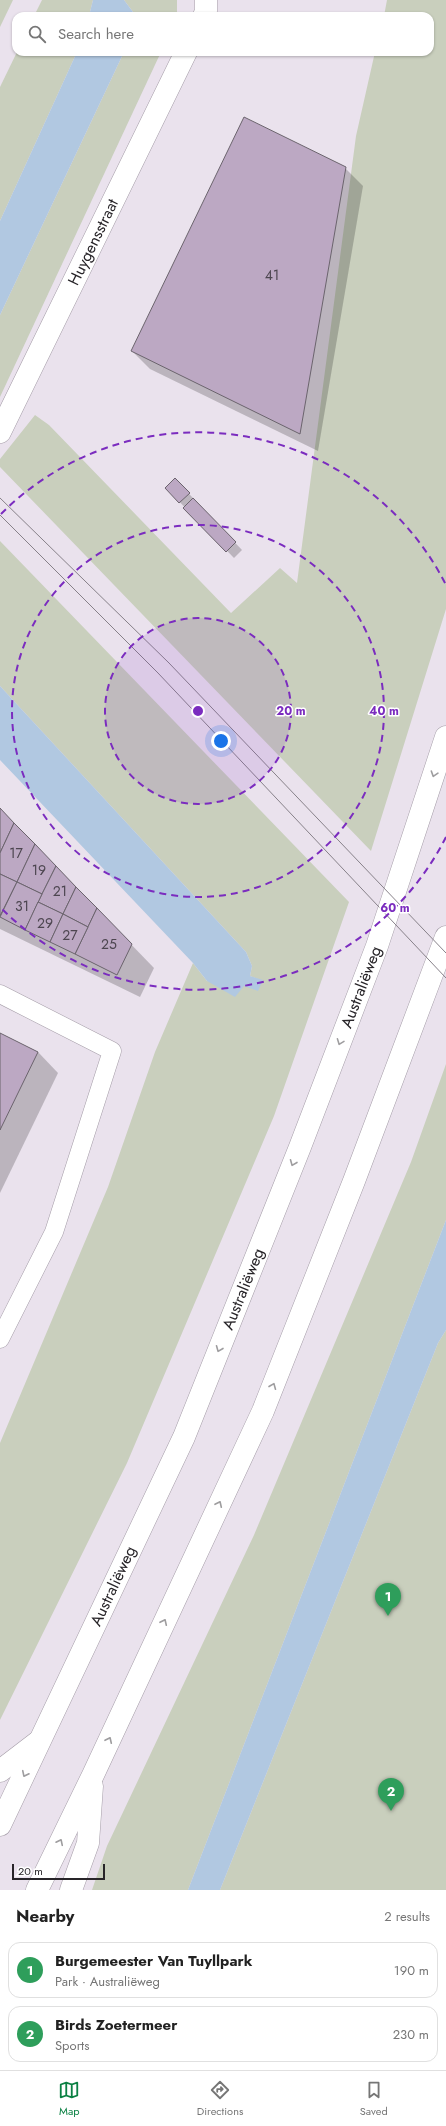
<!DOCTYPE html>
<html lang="en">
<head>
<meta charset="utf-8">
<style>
  body { margin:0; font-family:Jost,sans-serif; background:#f6f6f6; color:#222 }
  .scale { position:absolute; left:12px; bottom:10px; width:93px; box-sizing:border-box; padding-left:4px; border:2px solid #282529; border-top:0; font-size:11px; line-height:14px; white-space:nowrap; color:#282529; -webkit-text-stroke:3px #fff; paint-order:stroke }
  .you { position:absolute; left:221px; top:741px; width:14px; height:14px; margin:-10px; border:3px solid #fff; border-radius:50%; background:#1a73e8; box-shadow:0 0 0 6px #1a73e833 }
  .badge { display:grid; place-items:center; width:26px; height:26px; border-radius:50%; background:#0b8043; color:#fff; font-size:13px; font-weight:700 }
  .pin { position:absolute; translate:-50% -33px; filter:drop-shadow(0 1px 2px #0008) }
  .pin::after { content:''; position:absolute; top:21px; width:14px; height:12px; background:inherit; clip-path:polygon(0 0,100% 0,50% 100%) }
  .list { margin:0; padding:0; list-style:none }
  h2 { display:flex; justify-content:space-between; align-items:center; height:52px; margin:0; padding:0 16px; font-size:17px }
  h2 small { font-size:13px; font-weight:400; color:#767676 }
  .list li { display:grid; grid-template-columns:26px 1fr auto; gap:12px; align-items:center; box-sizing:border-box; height:56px; margin:0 8px 8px; padding:0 8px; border:1px solid #e0e0e0; border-radius:12px }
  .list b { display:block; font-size:15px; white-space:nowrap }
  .list p { margin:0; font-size:13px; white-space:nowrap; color:#767676 }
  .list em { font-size:13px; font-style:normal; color:#767676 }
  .icon { flex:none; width:22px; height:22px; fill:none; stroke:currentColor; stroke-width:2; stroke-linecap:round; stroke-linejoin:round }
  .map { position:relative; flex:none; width:446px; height:1890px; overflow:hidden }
  .search { position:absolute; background:#fff; box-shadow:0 1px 3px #0004; left:12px; right:12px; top:12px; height:44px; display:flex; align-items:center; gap:10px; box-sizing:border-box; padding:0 14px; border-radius:12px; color:#767676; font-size:15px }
  .sheet { height:180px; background:#fff }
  nav { display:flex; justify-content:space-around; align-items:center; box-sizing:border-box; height:56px; border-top:1px solid #e0e0e0; background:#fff; font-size:11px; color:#767676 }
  nav a { display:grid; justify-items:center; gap:2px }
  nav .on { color:#0b8043 }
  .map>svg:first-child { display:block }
  .green { fill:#c9cfbd }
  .water { fill:#b1c8e1 }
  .shadow { fill:#0003 }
  .building { fill:#bca8c3; stroke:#6b646d }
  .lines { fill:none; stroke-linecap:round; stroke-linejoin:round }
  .service-casing { stroke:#a59da8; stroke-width:19 }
  .minor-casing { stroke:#a59da8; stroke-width:23 }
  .primary-casing { stroke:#a59da8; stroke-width:23 }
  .service { stroke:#fff; stroke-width:18 }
  .minor { stroke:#fff; stroke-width:22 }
  .primary { stroke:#fff; stroke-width:22 }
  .tram { stroke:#878189; stroke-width:1 }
  .oneway { stroke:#9e9d9f }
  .ring { fill:none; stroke:#7b2cbf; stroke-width:2; stroke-dasharray:7 5 }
  .labels { text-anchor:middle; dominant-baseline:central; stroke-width:3; stroke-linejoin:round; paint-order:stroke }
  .number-label { font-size:14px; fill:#4d4650 }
  .street-label { font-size:16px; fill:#282529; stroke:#fff }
  .centre { fill:#7b2cbf; stroke:#fff; stroke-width:2 }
  .ring-label { font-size:12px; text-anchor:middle; font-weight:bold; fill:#7b2cbf; stroke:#fff; stroke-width:3; stroke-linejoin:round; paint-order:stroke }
</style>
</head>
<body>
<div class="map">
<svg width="446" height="1890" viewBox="0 0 446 1890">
  <rect width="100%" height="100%" fill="#eae2ed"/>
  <g class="green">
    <path d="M0,0H13L0,27Z"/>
    <path d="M42,0H93L89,16H34Z"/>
    <path d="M124,0H177V16H136Z"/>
    <path d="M387,0H446V609L371,851L0,467V459L35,415L49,425L231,613L280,568L297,583L356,136L375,52H430V16H384Z"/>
    <path d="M17,52H77L0,221V87Z"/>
    <path d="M124,52H161L0,397V315Z"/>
    <path d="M0,541L349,902L274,1116L127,1463L0,1720V1443L108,1187L155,1052L193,963L207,981L244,986L263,981L250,976L252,966L246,952L0,686Z"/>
    <path d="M446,1064V1220L188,1890H92L107,1846L254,1535L411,1162Z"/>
    <path d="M446,1330V1890H220L438,1343Z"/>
  </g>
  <g class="water">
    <path d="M93,0H124L136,16H89Z"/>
    <path d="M77,52H124L0,315V221Z"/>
    <path d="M0,686L246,952L252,966L250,976L263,980L258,991L244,986L235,997L207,981L193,963L0,760Z"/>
    <path d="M446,1220V1330L438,1343L220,1890H188Z"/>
  </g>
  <g class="shadow">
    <path d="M345,168L363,186L318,451L150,369L132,351Z"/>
    <path d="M175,479L242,550L234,558L166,488Z"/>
    <path d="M0,809L154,968L140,997L0,929Z"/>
    <path d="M0,1034L38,1052L58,1073L0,1193Z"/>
  </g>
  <g class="building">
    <path d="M244,117L346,167L300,434L131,351Z"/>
    <path d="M175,478L190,493L179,503L165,488Z"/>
    <path d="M193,498L236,542L226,552L183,508Z"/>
    <path d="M0,808L14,823L0,853Z"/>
    <path d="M14,823L35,844L17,882L0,874V853Z"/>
    <path d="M35,844L56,866L42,894L17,882Z"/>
    <path d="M56,866L76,887L63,914L38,902Z"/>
    <path d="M0,874L17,882L0,916Z"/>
    <path d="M17,882L42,894L25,930L0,917Z"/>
    <path d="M76,887L97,908L88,927L63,914Z"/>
    <path d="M38,902L63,914L50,942L25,930Z"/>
    <path d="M97,908L132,944L117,975L75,954Z"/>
    <path d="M63,914L88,927L75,954L50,942Z"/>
    <path d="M0,1033L38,1052L0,1130Z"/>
  </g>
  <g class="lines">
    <g class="service-casing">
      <path id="service" d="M0,994L112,1051L54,1232L0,1339"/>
    </g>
    <g class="minor-casing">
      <g id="minor">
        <path d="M204,16L206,11V0"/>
        <path d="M0,432L186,52"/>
      </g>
    </g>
    <g class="primary-casing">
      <g id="primary">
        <path d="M0,1771L38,1742"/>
        <path d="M0,1825L184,1437L300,1147L377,946L446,737"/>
        <path d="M37,1890L93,1775L263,1411L354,1181L446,937"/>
        <path d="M71,1890L88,1843L92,1786"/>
      </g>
    </g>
    <use href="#service" class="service"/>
    <use href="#minor" class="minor"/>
    <use href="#primary" class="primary"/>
    <g class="tram">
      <path d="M0,498L169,663L446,953"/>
      <path d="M0,515L158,673L446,978"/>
    </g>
  </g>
  <defs><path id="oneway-chevron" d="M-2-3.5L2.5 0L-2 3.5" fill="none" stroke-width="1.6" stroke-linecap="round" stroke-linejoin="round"/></defs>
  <g class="oneway">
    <use href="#oneway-chevron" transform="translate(434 774) rotate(108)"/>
    <use href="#oneway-chevron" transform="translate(340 1042) rotate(111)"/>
    <use href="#oneway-chevron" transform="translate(293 1163) rotate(112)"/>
    <use href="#oneway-chevron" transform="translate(219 1349) rotate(112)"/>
    <use href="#oneway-chevron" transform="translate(273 1386) rotate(-68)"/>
    <use href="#oneway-chevron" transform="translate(219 1504) rotate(-65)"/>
    <use href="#oneway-chevron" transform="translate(164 1622) rotate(-65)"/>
    <use href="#oneway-chevron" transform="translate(109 1740) rotate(-65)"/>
    <use href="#oneway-chevron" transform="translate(25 1774) rotate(116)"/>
    <use href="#oneway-chevron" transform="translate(60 1842) rotate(-64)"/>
  </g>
  <circle cx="198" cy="711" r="93" fill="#7b2cbf" fill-opacity=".12"/>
  <g class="ring">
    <circle cx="198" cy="711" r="93"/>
    <circle cx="198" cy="711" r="186"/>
    <path d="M446 837A278 278 0 0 1 1 908M1 514A278 278 0 0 1 446 585"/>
  </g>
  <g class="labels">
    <g class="number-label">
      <text x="272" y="275">41</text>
      <text x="16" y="853">17</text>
      <text x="39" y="870">19</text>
      <text x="60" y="891">21</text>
      <text x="22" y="906">31</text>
      <text x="45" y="923">29</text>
      <text x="70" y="935">27</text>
      <text x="109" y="944">25</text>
    </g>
    <g class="street-label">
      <text transform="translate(93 242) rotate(-64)">Huygensstraat</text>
      <text transform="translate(361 987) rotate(-69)">Australiëweg</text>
      <text transform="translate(243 1289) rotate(-68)">Australiëweg</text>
      <text transform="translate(113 1586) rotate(-65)">Australiëweg</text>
    </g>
  </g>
  <circle cx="198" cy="711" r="6" class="centre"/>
  <g class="ring-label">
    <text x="291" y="715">20 m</text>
    <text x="384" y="715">40 m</text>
    <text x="395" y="912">60 m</text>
  </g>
</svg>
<div class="scale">20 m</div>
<div class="you"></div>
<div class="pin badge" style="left:388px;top:1616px;background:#2e9e5b">1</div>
<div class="pin badge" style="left:391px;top:1811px;background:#2e9e5b">2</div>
<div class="search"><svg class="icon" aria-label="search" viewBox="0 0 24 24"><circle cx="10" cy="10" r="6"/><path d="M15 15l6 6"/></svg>Search here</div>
</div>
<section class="sheet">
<h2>Nearby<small>2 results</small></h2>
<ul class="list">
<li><span class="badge" style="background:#2e9e5b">1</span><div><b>Burgemeester Van Tuyllpark</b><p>Park · Australiëweg</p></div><em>190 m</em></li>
<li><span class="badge" style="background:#2e9e5b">2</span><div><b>Birds Zoetermeer</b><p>Sports</p></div><em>230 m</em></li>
</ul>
</section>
<nav>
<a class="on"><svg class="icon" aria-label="map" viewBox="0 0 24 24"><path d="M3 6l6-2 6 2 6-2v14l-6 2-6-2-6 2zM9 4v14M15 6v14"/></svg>Map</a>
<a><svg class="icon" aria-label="directions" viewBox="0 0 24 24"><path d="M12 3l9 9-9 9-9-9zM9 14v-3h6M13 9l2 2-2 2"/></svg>Directions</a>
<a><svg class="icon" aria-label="saved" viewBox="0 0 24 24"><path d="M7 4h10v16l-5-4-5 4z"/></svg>Saved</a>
</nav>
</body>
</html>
